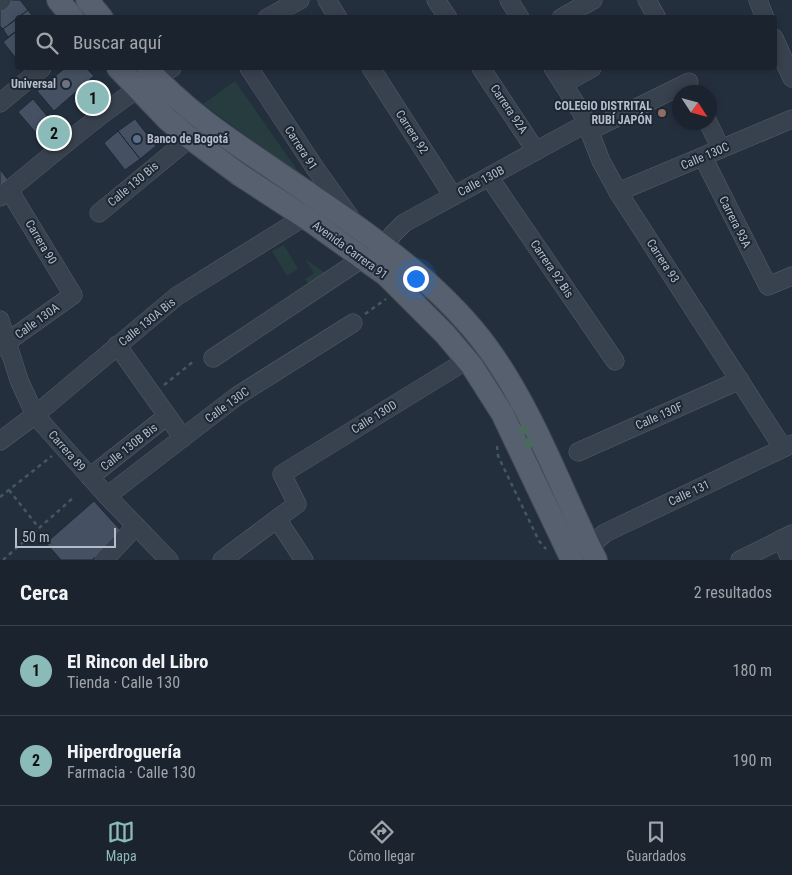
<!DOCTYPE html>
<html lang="es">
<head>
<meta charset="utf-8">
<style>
  body { margin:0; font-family:"Roboto Condensed",sans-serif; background:#242b36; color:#f1f3f6 }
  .compass { position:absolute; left:672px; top:85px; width:45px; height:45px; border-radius:50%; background:#1b232e; box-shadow:0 2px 8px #0003; rotate:126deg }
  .scale { position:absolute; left:15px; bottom:12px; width:101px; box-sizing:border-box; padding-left:5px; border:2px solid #b4bcc9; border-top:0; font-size:14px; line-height:18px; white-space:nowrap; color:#b4bcc9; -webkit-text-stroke:4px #1d2633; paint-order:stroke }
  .you { position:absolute; left:415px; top:278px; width:18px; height:18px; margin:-12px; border:4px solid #fff; border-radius:50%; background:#1a73e8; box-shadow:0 0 0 8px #1a73e833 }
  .badge { display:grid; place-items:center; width:32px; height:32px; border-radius:50%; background:#8bbbb9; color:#111; font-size:16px; font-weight:700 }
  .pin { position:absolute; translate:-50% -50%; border:2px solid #fff; box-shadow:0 1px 5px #0006 }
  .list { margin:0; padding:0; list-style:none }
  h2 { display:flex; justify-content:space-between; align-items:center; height:65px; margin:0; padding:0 20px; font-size:21px }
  h2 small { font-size:16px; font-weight:400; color:#a0a4aa }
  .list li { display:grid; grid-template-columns:32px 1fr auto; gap:15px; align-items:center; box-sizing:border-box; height:90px; padding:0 20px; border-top:1px solid #39404a }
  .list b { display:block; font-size:19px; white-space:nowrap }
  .list p { margin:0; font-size:16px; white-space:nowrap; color:#a0a4aa }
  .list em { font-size:16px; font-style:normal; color:#a0a4aa }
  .icon { flex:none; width:28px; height:28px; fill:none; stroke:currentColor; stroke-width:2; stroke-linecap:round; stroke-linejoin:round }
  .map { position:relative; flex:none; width:792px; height:560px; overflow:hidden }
  .search { position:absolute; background:#1b232e; box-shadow:0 2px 8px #0003; left:15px; right:15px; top:15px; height:55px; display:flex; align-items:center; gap:12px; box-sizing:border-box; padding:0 18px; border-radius:5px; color:#a0a4aa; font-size:19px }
  .sheet { height:245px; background:#1b232e }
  nav { display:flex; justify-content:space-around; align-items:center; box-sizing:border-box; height:70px; border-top:1px solid #39404a; background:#1b232e; font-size:14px; color:#a0a4aa }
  nav a { display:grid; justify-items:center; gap:2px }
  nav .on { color:#8bbbb9 }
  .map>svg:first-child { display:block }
  .green { fill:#263c3f }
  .building { fill:#455162; stroke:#1f2835 }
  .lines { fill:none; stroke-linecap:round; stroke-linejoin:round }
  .minor-casing { stroke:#565f6c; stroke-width:19 }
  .major-casing { stroke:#414a57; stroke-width:24 }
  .path { stroke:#44595c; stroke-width:2.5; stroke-dasharray:4 4; stroke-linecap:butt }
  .minor { stroke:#38414e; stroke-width:18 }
  .major { stroke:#56606e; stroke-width:22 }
  .tree { fill:#4b6a5d }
  .worship-dot { fill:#6b7280; stroke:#1d2633; stroke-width:2 }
  .education-dot { fill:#8d6e63; stroke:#1d2633; stroke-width:2 }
  .service-dot { fill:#5c6f8a; stroke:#1d2633; stroke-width:2 }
  .labels { text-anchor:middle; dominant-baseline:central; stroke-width:4; stroke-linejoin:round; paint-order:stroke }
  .poi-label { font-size:12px; font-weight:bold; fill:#b4bcc9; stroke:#1d2633; text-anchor:end }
  .street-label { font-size:12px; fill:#b4bcc9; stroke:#1d2633 }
</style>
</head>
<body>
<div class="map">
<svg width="792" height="560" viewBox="0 0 792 560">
  <rect width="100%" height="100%" fill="#242f3e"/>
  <g class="green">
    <path d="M235,81L302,177L203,104Z"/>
    <path d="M284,245L298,269L287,276L272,251Z"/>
    <path d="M305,259L328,275L310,287L305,279L314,273Z"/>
  </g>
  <g class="building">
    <path d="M10,0H20L28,10L3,29L0,26V12Z"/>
    <path d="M28,10L34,18H18Z"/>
    <path d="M18,18V30L8,37L3,29Z"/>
    <path d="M18,30V61L3,42Z"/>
    <path d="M65,68H86L94,76L54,111L37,91Z"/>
    <path d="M99,82L109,93L86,113L76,102Z"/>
    <path d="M33,99L63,135L48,147L18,112Z"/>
    <path d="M135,119L156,146L140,159L118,131Z"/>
    <path d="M118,131L140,159L125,170L104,143Z"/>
    <path d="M0,169L8,180L0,186Z"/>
    <path d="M94,501L123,533L92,560H61L46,543Z"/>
  </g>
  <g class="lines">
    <g class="minor-casing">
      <g id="minor">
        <path d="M327,0L338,18"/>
        <path d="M436,0L448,18"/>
        <path d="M509,0L520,18"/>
        <path d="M647,0L657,18"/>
        <path d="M758,0L765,18"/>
        <path d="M0,2L2,0"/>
        <path d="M267,18L300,0"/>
        <path d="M561,18L593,0"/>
        <path d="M774,38L792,78"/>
        <path d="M249,68L315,168L350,217"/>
        <path d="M371,68L453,196"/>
        <path d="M481,68L536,151"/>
        <path d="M553,68L583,115L601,161L618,192L783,448"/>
        <path d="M563,84L592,68"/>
        <path d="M0,103L42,68"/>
        <path d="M708,122L721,149"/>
        <path d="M589,131L689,82"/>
        <path d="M703,157L768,286L792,276"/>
        <path d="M489,177L615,361"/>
        <path d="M618,192L792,119"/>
        <path d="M0,197C56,153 110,102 172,68"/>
        <path d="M99,213L190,138"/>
        <path d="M386,248L392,235L404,223L587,123"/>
        <path d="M0,320L19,380L35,415L107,496L169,560"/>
        <path d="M117,345L183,438"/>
        <path d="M0,347L73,295L9,190"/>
        <path d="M213,358L363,258"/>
        <path d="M0,441L35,415L177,296L304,217"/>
        <path d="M578,452L740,380"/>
        <path d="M90,477L167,416"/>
        <path d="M107,496L237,396L353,323"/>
        <path d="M277,519L304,560"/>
        <path d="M781,539L791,560"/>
        <path d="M590,548L597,540L605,533L792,444"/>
        <path d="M104,560L136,526"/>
        <path d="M222,560L297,504L282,474L467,360"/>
        <path d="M740,560L792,534"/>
      </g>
    </g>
    <g class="major-casing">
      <g id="major">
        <path d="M58,0L73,18"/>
        <path d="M87,0L102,18"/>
        <path d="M118,68L167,119L186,135L240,175L312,222L386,275L445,334L472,366L502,413L572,560"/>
        <path d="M147,68C181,107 224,136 267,165C322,203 379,239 429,284C452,305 474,328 492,354C536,417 562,492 596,560"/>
      </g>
    </g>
    <g class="path">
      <path d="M365,314L386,299"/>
      <path d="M164,385L194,361"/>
      <path d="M497,446L498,456L539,541L546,549"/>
      <path d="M9,490L39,528"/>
      <path d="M0,497L52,456"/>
      <path d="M3,560L73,498"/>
    </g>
    <use href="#minor" class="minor"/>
    <use href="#major" class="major"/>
  </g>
  <g class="tree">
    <circle cx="523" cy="430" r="5"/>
    <circle cx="529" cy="443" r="5"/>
  </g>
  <circle class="worship-dot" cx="66" cy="84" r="5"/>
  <circle class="education-dot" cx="662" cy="113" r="5"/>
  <circle class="service-dot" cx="137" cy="139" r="5"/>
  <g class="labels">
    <g class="poi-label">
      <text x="56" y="84">Universal</text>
      <text x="652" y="106">COLEGIO DISTRITAL<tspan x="652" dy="14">RUBÍ JAPÓN</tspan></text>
      <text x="147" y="139" text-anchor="start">Banco de Bogotá</text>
    </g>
    <g class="street-label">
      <text transform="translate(509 109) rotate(56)">Carrera 92A</text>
      <text transform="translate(412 132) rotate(57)">Carrera 92</text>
      <text transform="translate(301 148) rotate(57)">Carrera 91</text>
      <text transform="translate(705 156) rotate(-23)">Calle 130C</text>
      <text transform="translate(481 181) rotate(-28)">Calle 130B</text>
      <text transform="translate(133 184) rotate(-40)">Calle 130 Bis</text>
      <text transform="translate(735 222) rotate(63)">Carrera 93A</text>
      <text transform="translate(41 242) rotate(59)">Carrera 90</text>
      <text transform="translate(350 250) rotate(36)">Avenida Carrera 91</text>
      <text transform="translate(663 261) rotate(57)">Carrera 93</text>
      <text transform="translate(552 269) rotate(56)">Carrera 92 Bis</text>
      <text transform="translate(37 321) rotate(-36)">Calle 130A</text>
      <text transform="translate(147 322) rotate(-39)">Calle 130A Bis</text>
      <text transform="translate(227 405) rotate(-36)">Calle 130C</text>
      <text transform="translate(659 416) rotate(-24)">Calle 130F</text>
      <text transform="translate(374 417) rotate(-32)">Calle 130D</text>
      <text transform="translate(129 447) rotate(-38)">Calle 130B Bis</text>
      <text transform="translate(67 451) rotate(49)">Carrera 89</text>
      <text transform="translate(689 493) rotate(-25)">Calle 131</text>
    </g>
  </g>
</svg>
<svg class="compass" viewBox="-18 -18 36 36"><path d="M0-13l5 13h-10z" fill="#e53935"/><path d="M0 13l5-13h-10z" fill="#a0a4aa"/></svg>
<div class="scale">50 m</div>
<div class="you"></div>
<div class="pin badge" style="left:93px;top:98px">1</div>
<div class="pin badge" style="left:54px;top:133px">2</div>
<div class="search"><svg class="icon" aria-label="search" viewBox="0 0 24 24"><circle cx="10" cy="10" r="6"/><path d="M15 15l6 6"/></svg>Buscar aquí</div>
</div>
<section class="sheet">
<h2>Cerca<small>2 resultados</small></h2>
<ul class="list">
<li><span class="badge">1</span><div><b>El Rincon del Libro</b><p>Tienda · Calle 130</p></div><em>180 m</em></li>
<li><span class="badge">2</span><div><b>Hiperdroguería</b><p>Farmacia · Calle 130</p></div><em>190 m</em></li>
</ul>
</section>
<nav>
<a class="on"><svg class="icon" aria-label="map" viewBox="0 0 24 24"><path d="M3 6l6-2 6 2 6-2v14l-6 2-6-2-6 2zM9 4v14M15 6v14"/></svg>Mapa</a>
<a><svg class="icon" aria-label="directions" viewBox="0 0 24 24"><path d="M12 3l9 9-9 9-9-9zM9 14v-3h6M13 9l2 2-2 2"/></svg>Cómo llegar</a>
<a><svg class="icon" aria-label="saved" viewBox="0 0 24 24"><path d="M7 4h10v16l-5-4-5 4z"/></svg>Guardados</a>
</nav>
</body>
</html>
